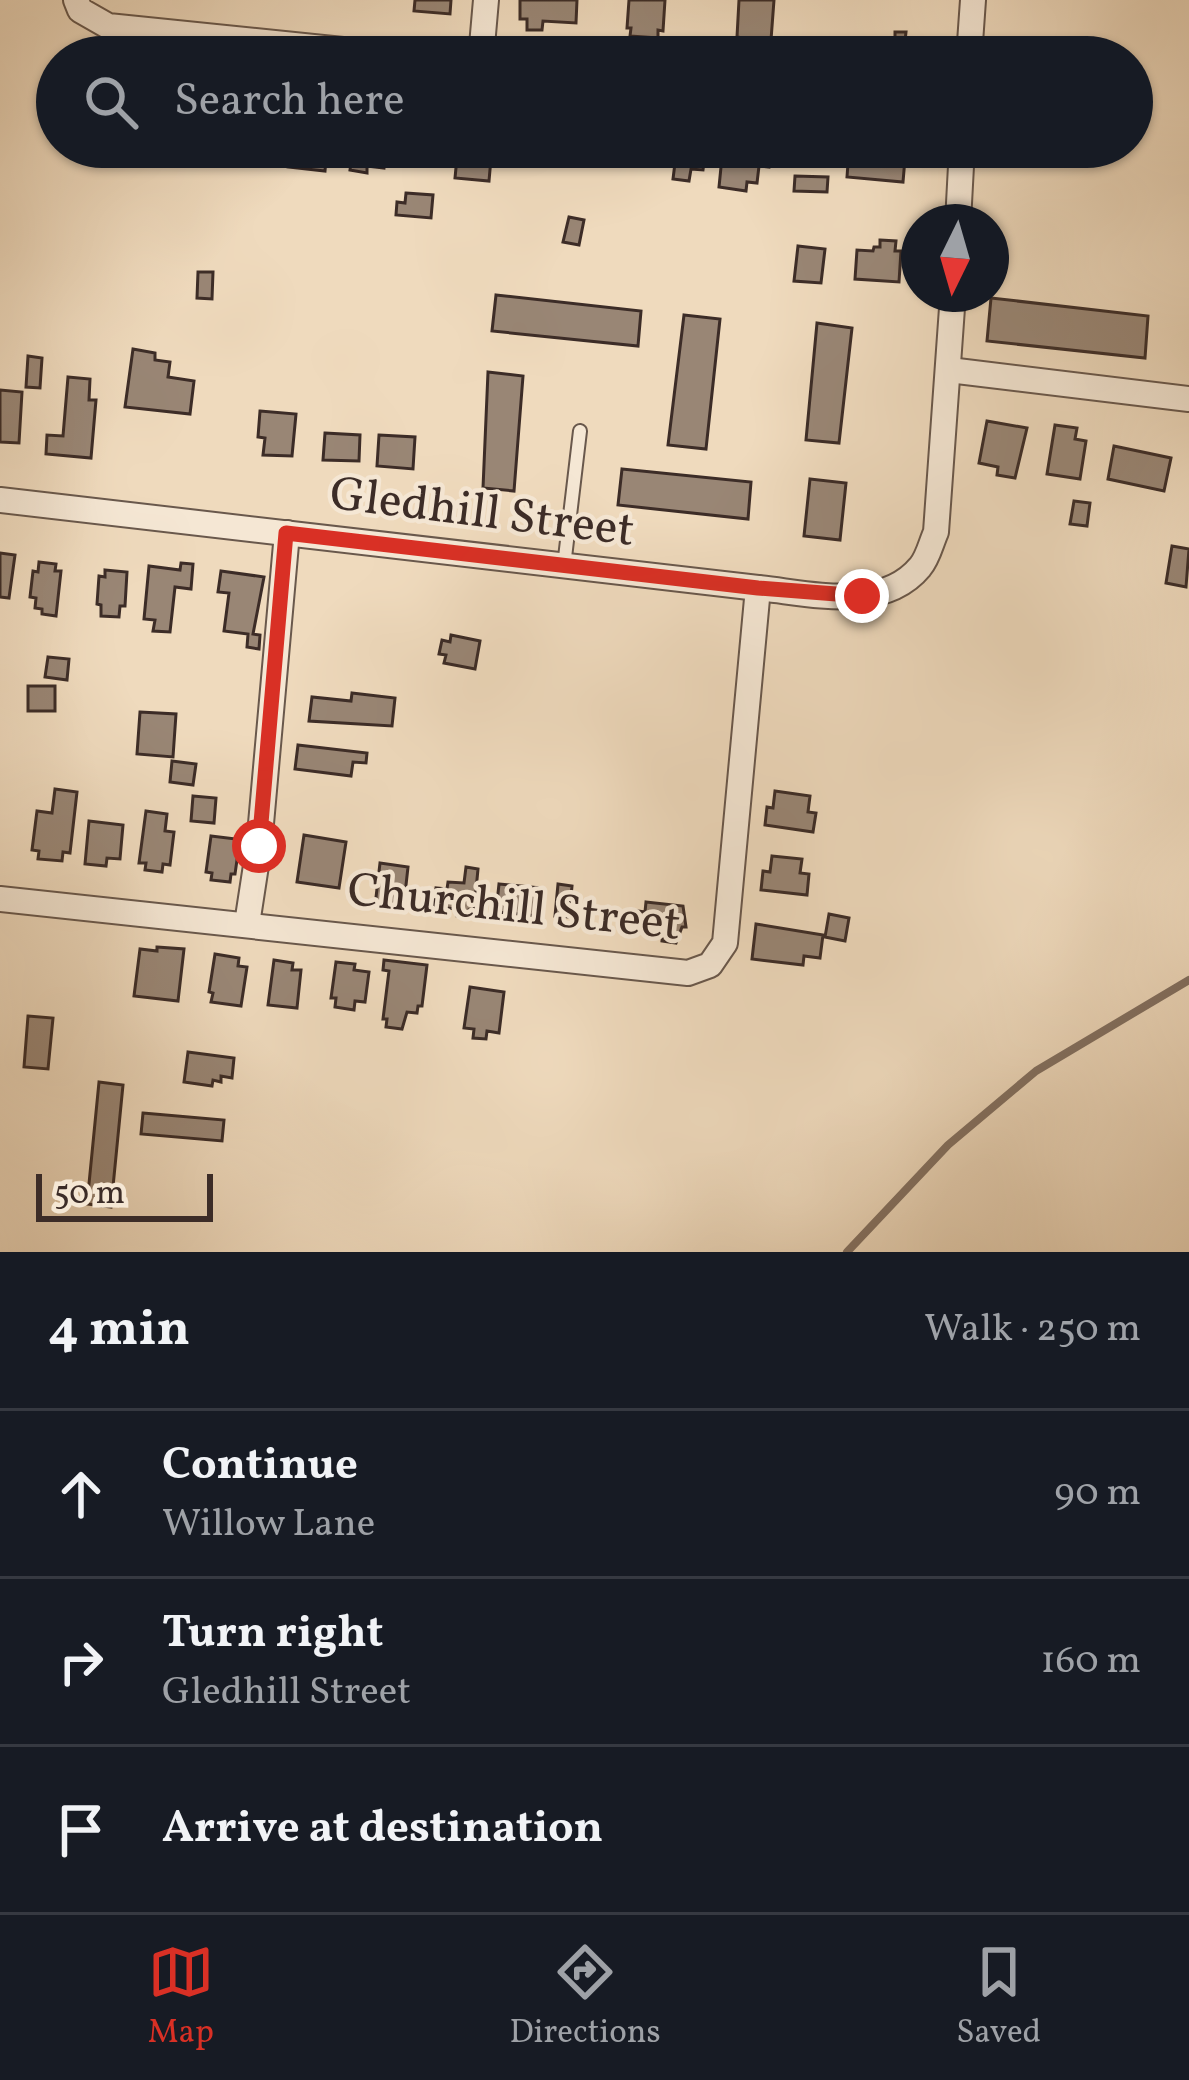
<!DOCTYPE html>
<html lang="en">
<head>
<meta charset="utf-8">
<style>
  body { margin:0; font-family:Vollkorn,serif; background:#242831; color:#f1f3f6 }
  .compass { position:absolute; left:901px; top:204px; width:108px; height:108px; border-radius:50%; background:#171b24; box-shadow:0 3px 9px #0004; rotate:185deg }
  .scale { position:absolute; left:36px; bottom:30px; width:177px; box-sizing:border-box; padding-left:12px; border:6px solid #3c2c27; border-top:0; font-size:33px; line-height:42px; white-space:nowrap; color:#3c2c27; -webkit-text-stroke:9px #f5e7d4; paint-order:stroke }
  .stop { position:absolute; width:36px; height:36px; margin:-27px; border:9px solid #d93025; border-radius:50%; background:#fff }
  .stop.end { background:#d93025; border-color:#fff; box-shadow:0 3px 12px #0008 }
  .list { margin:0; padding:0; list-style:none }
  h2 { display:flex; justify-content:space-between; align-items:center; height:156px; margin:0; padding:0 48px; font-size:51px }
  h2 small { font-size:39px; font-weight:400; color:#9ea1a6 }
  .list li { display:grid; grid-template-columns:78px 1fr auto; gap:36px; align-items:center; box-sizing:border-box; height:168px; padding:0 48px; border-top:3px solid #363941 }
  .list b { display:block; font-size:45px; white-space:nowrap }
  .list p { margin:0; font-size:39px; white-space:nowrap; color:#9ea1a6 }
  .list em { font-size:39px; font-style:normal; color:#9ea1a6 }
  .icon { flex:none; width:66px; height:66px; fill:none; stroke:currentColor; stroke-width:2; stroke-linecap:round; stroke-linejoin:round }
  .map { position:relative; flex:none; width:1189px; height:1252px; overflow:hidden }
  .search { position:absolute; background:#171b24; box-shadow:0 3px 9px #0004; left:36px; right:36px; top:36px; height:132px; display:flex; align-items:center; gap:30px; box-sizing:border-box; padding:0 42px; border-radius:66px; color:#9ea1a6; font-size:45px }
  .sheet { height:660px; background:#171b24 }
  nav { display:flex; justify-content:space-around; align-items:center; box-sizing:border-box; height:168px; border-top:3px solid #363941; background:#171b24; font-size:33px; color:#9ea1a6 }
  nav a { display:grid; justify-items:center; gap:6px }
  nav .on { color:#d93025 }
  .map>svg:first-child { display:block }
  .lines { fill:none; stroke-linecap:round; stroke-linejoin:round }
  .stream { stroke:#837162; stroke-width:8 }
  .building { fill:#998675; stroke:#3c2c27; stroke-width:3 }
  .lane-casing { stroke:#69584c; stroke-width:16 }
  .street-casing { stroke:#69584c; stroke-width:28 }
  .lane { stroke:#f5e7d4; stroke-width:12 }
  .street { stroke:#f5e7d4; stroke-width:24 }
  .route { stroke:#d93025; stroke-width:15 }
  .labels { text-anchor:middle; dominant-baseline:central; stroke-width:9; stroke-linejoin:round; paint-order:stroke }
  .street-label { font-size:48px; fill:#3c2c27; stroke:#f5e7d4 }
</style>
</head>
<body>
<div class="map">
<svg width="1189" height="1252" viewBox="0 0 1189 1252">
  <rect width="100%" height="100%" fill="#efdabd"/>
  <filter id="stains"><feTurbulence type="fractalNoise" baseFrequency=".00167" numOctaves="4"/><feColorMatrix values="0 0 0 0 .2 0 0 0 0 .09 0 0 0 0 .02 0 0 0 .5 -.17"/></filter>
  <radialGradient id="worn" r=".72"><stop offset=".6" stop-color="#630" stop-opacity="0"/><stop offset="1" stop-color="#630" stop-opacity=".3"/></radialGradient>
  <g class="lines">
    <path class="stream" d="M847,1252L948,1145L1036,1071L1189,980"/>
  </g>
  <g class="building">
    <path d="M415,0H451L450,14L414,11Z"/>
    <path d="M520,0H577L576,23L543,21L542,30H527V19H520Z"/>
    <path d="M629,0H665L663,31L658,30V38L630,36L631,28H627Z"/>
    <path d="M739,0H774L771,40H762L761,46L744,45V38L737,37Z"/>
    <path d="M895,32H906L905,41H914L913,57L863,55L864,41L895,43Z"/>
    <path d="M290,147H327L325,171L288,167Z"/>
    <path d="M347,147H386L384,168L367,166V173L350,170L351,163L345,162Z"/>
    <path d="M458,147H492L489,181L455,178Z"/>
    <path d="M516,147H582L581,153L554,151L553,159L533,157L532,165L519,164Z"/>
    <path d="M677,147H706L703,170L691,169L689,181L673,179Z"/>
    <path d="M723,147H771L769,167L759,166L757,183L747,182L746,191L719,187Z"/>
    <path d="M861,147H906L903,182L847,177L849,150L861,151Z"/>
    <path d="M795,176L828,177L827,192L794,191Z"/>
    <path d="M406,193L433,195L431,218L396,215L397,202L405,203Z"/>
    <path d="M569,217L584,220L579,245L563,242Z"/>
    <path d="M880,240L896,241L895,251H901L899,282L855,279L857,250L873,251L874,247H880Z"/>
    <path d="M798,246L825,249L821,283L794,281Z"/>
    <path d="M198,272H213L212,299L197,298Z"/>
    <path d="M496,295L641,311L638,346L492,331Z"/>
    <path d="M991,298L1148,316L1145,358L987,341Z"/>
    <path d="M684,315L720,319L706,449L668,445Z"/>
    <path d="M817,323L852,328L839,443L806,440Z"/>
    <path d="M133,349L155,353V360L170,362L168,377L194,381L190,414L125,407Z"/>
    <path d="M28,356L42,358L40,388L26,387Z"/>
    <path d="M488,372L523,376L514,491L483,488Z"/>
    <path d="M68,377L90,379L89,400H96L91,458L46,454L47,435L63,436Z"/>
    <path d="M0,390L22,392L19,443L0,442Z"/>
    <path d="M260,411L296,414L292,456L263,455L265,438L258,437Z"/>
    <path d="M987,421L1027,428L1015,478L997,475L998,467L979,463Z"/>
    <path d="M1055,425L1077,428L1075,439L1086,441L1080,479L1047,474Z"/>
    <path d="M325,433L360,435L359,461L323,460Z"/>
    <path d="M379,435L415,437L413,469L377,466Z"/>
    <path d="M1114,446L1171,458L1164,491L1108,479Z"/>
    <path d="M622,469L751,482L748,519L618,505Z"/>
    <path d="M810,479L846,483L840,540L804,536Z"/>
    <path d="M1074,501L1090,503L1087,526L1070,524Z"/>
    <path d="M1172,546L1189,549L1186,587L1166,583Z"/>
    <path d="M0,553L15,555L9,598L0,597Z"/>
    <path d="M39,562L56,564L55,571H61L56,616L42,614V609L35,608L36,598L30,597L33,571L38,572Z"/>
    <path d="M181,563L193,564L191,589L175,587L170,632L153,631L155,620L144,619L149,566L180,570Z"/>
    <path d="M105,570L127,572L125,606H120L119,617L101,616V605L97,604L99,576L105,577Z"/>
    <path d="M221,571L264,577L253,634L260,635L259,649L247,647L248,634L224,631L229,593L218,592Z"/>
    <path d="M451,635L480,641L475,669L444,663L446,655L439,654L442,640L450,642Z"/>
    <path d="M48,657L69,659L67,680L45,677Z"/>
    <rect x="28" y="686" width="27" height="25"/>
    <path d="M352,693L395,698L392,726L309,721L312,697L351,701Z"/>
    <path d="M140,712L176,714L173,757L137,754Z"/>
    <path d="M298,745L367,753L366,763L353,762L351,776L295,769Z"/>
    <path d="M172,761L196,764L193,785L170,782Z"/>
    <path d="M55,789L77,792L70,853L63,852L62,861L38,859L39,851L32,850L37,811L52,813Z"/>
    <path d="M775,791L810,796L808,812L816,813L813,832L765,825L767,807L773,808Z"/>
    <path d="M193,796L216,798L214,823L191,821Z"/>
    <path d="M146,811L167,814L165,831L174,832L170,865L163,864L162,872L145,870L146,863H139Z"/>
    <path d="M89,821L123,825L120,859L107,858L106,866L85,864Z"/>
    <path d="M304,835L346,842L339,888L297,882Z"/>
    <path d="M211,836L236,839L235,845L239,846L235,874H231L230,882L211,880L212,873L206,872Z"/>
    <path d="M772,856L802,859L800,873L809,874L807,895L761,890L763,871L770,872Z"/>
    <path d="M380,863L408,867L404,903L395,902L394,909L375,906Z"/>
    <path d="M466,867L478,869L474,911L469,910L468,917L457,916V909L434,907L436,888L447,889L448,882L464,883Z"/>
    <path d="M499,884L542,888L539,916L496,912Z"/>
    <path d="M558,884L572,886L569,917L555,916Z"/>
    <path d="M646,902L683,906L686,927H682L676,943L662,941L663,932L643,930V925L637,924L638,911L645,912Z"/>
    <path d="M829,914L849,918L845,941L825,937Z"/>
    <path d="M756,924L823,935L820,958L804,956L803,965L752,959Z"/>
    <path d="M157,947L184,949L178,1001L134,996L140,949L157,951Z"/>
    <path d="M215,954L239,958L238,966L247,967L241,1006L211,1002L213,993L209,992Z"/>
    <path d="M274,960L293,963L292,970H301L297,1008L268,1005Z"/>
    <path d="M384,960L427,965L422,1006H418L417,1013L407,1012L402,1029L386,1027L387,1019H383L389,971L383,970Z"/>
    <path d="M336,962L355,964L354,970L369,972L365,1002L355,1001L354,1010L335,1007L336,998H331Z"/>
    <path d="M470,987L504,992L499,1033L487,1031L486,1039L473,1038L474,1029L464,1028Z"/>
    <path d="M28,1016L53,1018L48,1069L24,1067Z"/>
    <path d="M188,1052L234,1058L232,1078L221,1076V1082L213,1080L212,1086L184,1082Z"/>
    <path d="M99,1082L123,1085L111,1207L87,1204Z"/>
    <path d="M143,1113L224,1120L222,1141L141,1134Z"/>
  </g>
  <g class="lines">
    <g class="lane-casing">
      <path id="lane" d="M564,566L580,431"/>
    </g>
    <g class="street-casing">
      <g id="street">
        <path d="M76,0L80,10L108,26L411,57"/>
        <path d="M481,57L486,0"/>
        <path d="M969,57L973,0"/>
        <path d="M958,222L962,147"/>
        <path d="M949,370L1189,399"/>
        <path d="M0,500L758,588C809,593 882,613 920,567C928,558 931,543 936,532L953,294"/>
        <path d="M0,899L688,973L710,965L725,943L758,588"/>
        <path d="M247,924L259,846L287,533"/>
      </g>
    </g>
    <use href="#lane" class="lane"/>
    <use href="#street" class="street"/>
  </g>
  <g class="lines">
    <path class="route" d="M259,846L286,533L758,588L862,596"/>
  </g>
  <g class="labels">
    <g class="street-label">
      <text transform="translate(482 514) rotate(7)">Gledhill Street</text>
      <text transform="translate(514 909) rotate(6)">Churchill Street</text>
    </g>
  </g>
  <rect width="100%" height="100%" filter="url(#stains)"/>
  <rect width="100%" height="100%" fill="url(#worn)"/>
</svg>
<svg class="compass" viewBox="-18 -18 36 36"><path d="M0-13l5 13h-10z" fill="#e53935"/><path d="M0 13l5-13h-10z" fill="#9ea1a6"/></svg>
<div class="scale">50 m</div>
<div class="stop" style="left:259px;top:846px"></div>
<div class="stop end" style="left:862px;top:596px"></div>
<div class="search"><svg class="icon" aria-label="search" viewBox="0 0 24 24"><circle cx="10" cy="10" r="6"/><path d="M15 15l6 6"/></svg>Search here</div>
</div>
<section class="sheet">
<h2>4 min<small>Walk · 250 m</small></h2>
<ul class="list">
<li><svg class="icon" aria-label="ahead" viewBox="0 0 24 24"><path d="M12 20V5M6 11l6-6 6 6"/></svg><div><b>Continue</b><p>Willow Lane</p></div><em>90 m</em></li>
<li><svg class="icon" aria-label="right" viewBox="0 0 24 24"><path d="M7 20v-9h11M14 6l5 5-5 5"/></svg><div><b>Turn right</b><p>Gledhill Street</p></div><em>160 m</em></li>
<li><svg class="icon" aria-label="arrive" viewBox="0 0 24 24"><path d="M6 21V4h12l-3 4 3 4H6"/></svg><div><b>Arrive at destination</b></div></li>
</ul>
</section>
<nav>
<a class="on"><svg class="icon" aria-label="map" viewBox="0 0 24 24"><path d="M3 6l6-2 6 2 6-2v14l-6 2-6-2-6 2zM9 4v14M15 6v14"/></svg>Map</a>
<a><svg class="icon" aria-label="directions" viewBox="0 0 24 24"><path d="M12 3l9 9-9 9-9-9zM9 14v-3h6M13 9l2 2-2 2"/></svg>Directions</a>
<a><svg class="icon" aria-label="saved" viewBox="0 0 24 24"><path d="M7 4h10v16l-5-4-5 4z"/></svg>Saved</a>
</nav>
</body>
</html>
